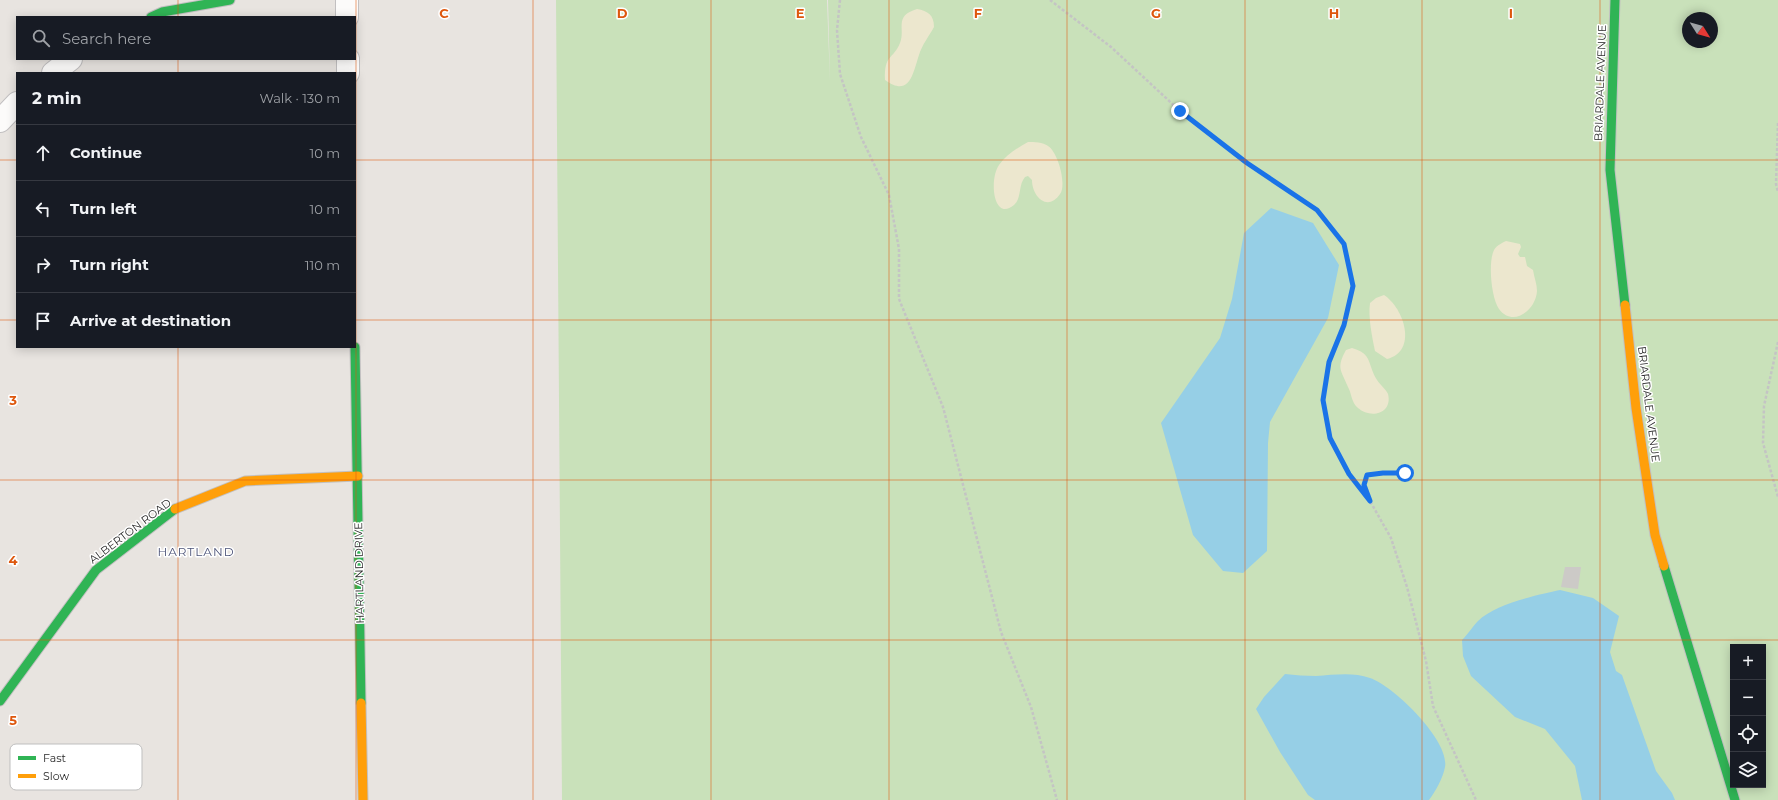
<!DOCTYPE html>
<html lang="en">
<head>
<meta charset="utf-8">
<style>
  body { margin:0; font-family:Montserrat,sans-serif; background:#20242c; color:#f1f3f6 }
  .controls { position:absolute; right:12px; bottom:12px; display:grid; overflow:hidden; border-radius:0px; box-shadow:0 2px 10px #0003 }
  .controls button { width:36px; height:36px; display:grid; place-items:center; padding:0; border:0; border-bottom:1px solid #363941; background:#171b24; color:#f1f3f6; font:20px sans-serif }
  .compass { position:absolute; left:1682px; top:12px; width:36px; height:36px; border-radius:50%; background:#171b24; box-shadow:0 2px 10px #0003; rotate:127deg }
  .stop { position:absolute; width:12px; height:12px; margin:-9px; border:3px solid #1a73e8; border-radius:50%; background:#fff }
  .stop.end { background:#1a73e8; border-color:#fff; box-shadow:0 1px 4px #0008 }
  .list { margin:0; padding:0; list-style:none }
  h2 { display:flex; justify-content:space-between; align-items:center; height:52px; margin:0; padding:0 16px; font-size:17px }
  h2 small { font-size:13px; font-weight:400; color:#9ea1a6 }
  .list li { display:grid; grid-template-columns:26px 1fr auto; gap:12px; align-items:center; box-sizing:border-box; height:56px; padding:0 16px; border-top:1px solid #363941 }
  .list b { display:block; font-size:15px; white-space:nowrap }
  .list em { font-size:13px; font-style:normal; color:#9ea1a6 }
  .icon { flex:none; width:22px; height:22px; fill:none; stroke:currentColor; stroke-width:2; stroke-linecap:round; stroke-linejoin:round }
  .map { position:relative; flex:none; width:1778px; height:800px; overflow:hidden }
  .search { position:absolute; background:#171b24; box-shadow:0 2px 10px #0003; left:16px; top:16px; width:340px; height:44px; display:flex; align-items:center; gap:10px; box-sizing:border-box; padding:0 14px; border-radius:0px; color:#9ea1a6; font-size:15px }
  .panel { position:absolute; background:#171b24; box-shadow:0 2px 10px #0003; left:16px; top:72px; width:340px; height:276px; border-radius:0px }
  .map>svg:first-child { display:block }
  .green { fill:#c9e1ba; fill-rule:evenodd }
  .sand { fill:#ece7ce }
  .water { fill:#96cfe6 }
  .building { fill:#cccac7 }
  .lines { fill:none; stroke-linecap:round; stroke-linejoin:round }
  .street-casing { stroke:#c2c0c1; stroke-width:24 }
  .fast-casing { stroke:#c2c0c1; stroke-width:11 }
  .slow-casing { stroke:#c2c0c1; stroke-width:11 }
  .path { stroke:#c4c4c4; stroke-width:2.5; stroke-dasharray:3 2; stroke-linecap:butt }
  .street { stroke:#fcfbfa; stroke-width:22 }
  .fast { stroke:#30b455; stroke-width:9 }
  .slow { stroke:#ff9f0a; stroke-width:9 }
  .route { stroke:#1a73e8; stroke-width:5 }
  .grid { fill:none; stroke:#de570d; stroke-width:1; stroke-opacity:0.55 }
  .labels { text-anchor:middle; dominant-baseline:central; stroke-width:3; stroke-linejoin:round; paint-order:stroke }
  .street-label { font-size:11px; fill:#292929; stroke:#fff }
  .neighbourhood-label { font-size:12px; letter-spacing:1px; fill:#4c5378; stroke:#fff }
  .key { fill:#fff; stroke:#bfbfbf; stroke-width:1 }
  .key-label { font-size:11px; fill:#292929 }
  .grid-label { font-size:13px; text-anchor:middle; font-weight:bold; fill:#de570d; stroke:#fff; stroke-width:3; stroke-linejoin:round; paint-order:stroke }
</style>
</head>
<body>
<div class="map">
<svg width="1778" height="800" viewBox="0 0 1778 800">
  <rect width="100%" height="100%" fill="#e8e4e0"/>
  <path class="green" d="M556,0H827L830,82L828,0H1778V800H562ZM1688,18H1712V42H1688ZM1733,647H1763V785H1733Z"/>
  <g class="sand">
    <path d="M917,9C928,11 934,15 934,27C929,36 922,45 919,55C913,73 910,98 885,80C884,54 893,60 900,43C906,29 893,16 917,9Z"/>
    <path d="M1028,142C1034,142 1043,142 1048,146C1058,152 1067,185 1060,194C1048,212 1032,197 1032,180L1028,176L1025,177C1018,185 1022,198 1014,205C993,222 989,179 999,165C1006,155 1017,148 1028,142Z"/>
    <path d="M1506,241L1520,244L1521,247L1518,254L1520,257H1525L1527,266L1533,270C1534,277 1537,284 1537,291C1536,310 1513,328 1499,309C1491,297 1488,262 1494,250C1497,245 1502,243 1506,241Z"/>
    <path d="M1384,295C1404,308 1418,351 1387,359L1375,351C1372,337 1368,317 1370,303L1376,298Z"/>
    <path d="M1352,348C1373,354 1367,364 1377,380C1380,385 1386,389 1388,394C1393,414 1370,419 1358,408C1351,402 1352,394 1348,387C1341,370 1336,368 1346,350Z"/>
  </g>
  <g class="water">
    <path d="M1271,208L1313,223L1339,265L1328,318L1270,422L1268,443L1267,551L1243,573L1223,571L1193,535L1161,423L1220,338L1232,299L1244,233Z"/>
    <path d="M1560,590L1593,598L1619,616L1610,652L1616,671L1622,675L1656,771L1672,793L1675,800H1582L1575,766L1545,729L1515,717L1471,676L1463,656L1462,640C1468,634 1473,626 1478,621C1495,604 1537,595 1560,590Z"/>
    <path d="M1285,674C1295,675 1306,676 1316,676C1334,675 1353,672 1370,678C1394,686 1450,741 1445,767C1443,778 1435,792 1429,800H1315L1308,795L1280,752L1256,709L1264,697Z"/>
  </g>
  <path class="building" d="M1565,567H1581L1578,589L1561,587Z"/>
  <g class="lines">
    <g class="street-casing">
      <g id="street">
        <path d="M347,0V17"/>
        <path d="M348,59V73"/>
        <path d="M53,73L71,59"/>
        <path d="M0,121L17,103"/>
      </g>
    </g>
    <g class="fast-casing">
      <g id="fast">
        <path d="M1615,0L1610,170L1625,305"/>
        <path d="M151,17L162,12L230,0"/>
        <path d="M355,347L361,703"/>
        <path d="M1664,566L1735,800"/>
        <path d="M0,701L96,570L175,509"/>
      </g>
    </g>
    <g class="slow-casing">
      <g id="slow">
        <path d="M1625,305L1636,408L1655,535L1664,566"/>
        <path d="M175,509L245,481L358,476"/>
        <path d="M361,703L363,800"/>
      </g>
    </g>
    <g class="path">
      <path d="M840,0L837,30L840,74L861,137L889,195L899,249V299L943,407L1001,632L1031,707L1057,800"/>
      <path d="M1050,0L1111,47L1180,111L1247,163L1317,209L1344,244L1353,286L1344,325L1329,362L1323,400L1329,438L1349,474L1370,501L1391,538L1407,587L1426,661L1433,706L1476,800"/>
      <path d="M1778,123L1776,184L1778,192"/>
      <path d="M1778,342L1764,406L1763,443L1778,497"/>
      <path d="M1368,497L1364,485L1367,475L1405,473"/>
    </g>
    <use href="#street" class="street"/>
    <use href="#fast" class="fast"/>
    <use href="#slow" class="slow"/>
  </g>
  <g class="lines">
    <path class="route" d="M1180,111L1247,163L1317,210L1344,244L1353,286L1344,325L1329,362L1323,400L1330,438L1349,474L1370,501L1364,485L1367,475L1383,473H1405"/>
  </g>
  <path class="grid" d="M178,0V17M356,0V800M533,0V800M711,0V800M889,0V800M1067,0V800M1245,0V800M1422,0V800M1600,0V800M178,59V73M0,160H17M355,160H1778M0,320H17M355,320H1778M178,347V800M0,480H1778M0,640H1778"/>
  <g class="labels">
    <g class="street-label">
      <text transform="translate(1600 83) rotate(-88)">BRIARDALE AVENUE</text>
      <text transform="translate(1649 404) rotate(83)">BRIARDALE AVENUE</text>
      <text transform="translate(130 531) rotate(-37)">ALBERTON ROAD</text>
      <text transform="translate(359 573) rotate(-91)">HARTLAND DRIVE</text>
    </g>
    <g class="neighbourhood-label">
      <text x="196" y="551">HARTLAND</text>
    </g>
  </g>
  <rect x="10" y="744" width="132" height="46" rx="6" class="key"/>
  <rect x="18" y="756" width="18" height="4" fill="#30b455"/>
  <rect x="18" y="774" width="18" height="4" fill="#ff9f0a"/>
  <g class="key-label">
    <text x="43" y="762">Fast</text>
    <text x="43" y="780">Slow</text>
  </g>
  <g class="grid-label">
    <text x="444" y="18">C</text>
    <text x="622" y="18">D</text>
    <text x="800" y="18">E</text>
    <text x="978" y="18">F</text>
    <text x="1156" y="18">G</text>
    <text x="1334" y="18">H</text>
    <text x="1511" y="18">I</text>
    <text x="13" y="405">3</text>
    <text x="13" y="565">4</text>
    <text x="13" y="725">5</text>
  </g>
</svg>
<div class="controls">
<button>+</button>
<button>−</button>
<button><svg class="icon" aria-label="locate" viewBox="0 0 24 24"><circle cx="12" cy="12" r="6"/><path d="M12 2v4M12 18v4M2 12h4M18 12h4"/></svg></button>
<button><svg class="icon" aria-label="layers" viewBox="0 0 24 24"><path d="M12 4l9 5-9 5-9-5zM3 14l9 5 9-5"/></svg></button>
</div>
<svg class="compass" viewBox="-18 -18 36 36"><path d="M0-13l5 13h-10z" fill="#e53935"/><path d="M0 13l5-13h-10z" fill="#9ea1a6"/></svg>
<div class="stop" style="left:1405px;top:473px"></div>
<div class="stop end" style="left:1180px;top:111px"></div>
<div class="search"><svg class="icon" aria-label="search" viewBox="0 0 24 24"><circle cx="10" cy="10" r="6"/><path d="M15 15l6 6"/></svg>Search here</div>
<section class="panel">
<h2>2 min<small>Walk · 130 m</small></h2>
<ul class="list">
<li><svg class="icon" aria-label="ahead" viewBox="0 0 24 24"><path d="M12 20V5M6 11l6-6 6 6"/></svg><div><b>Continue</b></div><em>10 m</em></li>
<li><svg class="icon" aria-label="left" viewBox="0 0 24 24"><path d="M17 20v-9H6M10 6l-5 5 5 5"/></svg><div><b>Turn left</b></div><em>10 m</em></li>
<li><svg class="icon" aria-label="right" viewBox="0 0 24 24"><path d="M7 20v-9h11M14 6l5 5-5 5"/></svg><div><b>Turn right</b></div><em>110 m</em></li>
<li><svg class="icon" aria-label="arrive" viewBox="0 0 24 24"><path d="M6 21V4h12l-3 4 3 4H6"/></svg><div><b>Arrive at destination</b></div></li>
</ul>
</section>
</div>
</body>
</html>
